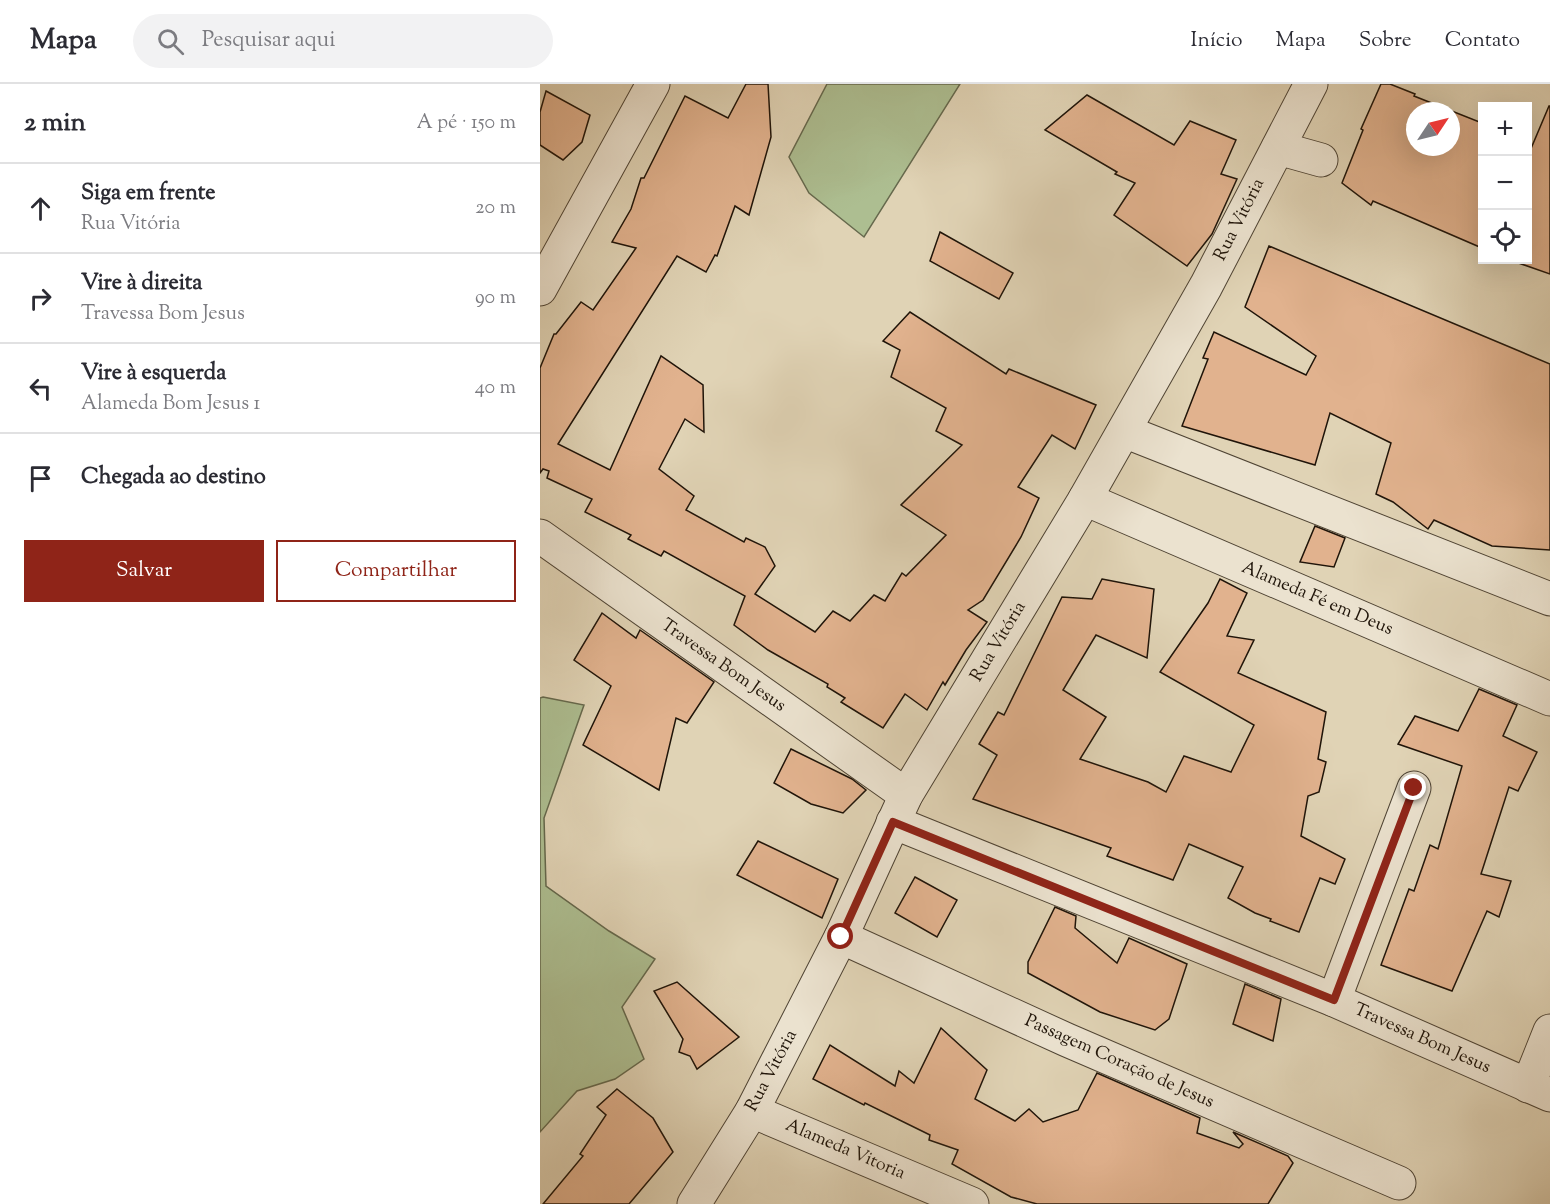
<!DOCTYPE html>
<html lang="pt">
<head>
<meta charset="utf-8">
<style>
  body { margin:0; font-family:"Sorts Mill Goudy",serif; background:#f2f2f3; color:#2b2b33 }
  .controls { position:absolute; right:18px; top:18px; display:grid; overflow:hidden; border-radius:0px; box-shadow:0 6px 24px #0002 }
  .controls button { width:54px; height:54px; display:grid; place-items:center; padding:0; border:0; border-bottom:2px solid #e1e1e2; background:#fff; color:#2b2b33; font:30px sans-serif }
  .compass { position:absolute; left:866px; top:18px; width:54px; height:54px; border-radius:50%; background:#fff; box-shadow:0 6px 24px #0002; rotate:55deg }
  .stop { position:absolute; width:18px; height:18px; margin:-14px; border:4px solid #8f2418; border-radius:50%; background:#fff }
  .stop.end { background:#8f2418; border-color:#fff; box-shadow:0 2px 6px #0008 }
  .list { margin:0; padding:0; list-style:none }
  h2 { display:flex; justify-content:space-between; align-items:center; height:78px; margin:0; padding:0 24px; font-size:26px }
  h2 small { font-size:20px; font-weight:400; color:#7c7c81 }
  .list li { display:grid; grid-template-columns:39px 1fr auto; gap:18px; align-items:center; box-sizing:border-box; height:90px; padding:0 24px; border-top:2px solid #e1e1e2 }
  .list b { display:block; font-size:22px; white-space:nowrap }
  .list p { margin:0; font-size:20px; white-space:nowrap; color:#7c7c81 }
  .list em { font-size:20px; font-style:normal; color:#7c7c81 }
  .actions { display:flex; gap:12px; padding:18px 24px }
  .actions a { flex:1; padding:14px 0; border:2px solid #8f2418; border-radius:0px; text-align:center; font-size:21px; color:#8f2418 }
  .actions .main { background:#8f2418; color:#fff }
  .icon { flex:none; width:33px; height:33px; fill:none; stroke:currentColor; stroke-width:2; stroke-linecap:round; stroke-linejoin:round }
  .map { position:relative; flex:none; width:1010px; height:1120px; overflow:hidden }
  header { display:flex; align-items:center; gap:36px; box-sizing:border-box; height:84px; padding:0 30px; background:#fff; border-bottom:2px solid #e1e1e2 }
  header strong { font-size:28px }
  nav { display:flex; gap:33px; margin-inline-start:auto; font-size:21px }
  .search { width:420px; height:54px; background:#f2f2f3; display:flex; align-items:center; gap:15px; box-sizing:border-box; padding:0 21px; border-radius:33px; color:#7c7c81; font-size:22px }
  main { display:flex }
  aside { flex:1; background:#fff }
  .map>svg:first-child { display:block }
  .green { fill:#adbe91; stroke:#66694d; stroke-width:1.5 }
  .building { fill:#e1b28e; stroke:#1f1409; stroke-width:1.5; fill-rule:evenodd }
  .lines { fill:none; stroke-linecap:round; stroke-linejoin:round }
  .minor-casing { stroke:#4f4434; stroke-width:35 }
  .minor { stroke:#ebe2cf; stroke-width:33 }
  .route { stroke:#8f2418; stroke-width:8 }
  .labels { text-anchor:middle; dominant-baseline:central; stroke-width:4.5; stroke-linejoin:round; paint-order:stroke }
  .street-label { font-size:18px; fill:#1f1409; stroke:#ebe2cf }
</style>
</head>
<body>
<header>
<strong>Mapa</strong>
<div class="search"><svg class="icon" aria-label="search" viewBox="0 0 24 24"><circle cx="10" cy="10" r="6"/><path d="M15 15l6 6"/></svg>Pesquisar aqui</div>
<nav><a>Início</a><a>Mapa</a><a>Sobre</a><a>Contato</a></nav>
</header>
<main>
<aside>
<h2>2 min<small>A pé · 150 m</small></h2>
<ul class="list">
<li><svg class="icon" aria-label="ahead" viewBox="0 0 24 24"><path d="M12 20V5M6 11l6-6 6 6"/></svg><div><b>Siga em frente</b><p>Rua Vitória</p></div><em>20 m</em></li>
<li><svg class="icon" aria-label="right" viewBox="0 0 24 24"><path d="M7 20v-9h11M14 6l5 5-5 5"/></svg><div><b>Vire à direita</b><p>Travessa Bom Jesus</p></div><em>90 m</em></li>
<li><svg class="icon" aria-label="left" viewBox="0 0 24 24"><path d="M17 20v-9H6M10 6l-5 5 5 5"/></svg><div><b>Vire à esquerda</b><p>Alameda Bom Jesus 1</p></div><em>40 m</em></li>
<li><svg class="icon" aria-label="arrive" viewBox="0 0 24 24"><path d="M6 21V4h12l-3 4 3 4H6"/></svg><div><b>Chegada ao destino</b></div></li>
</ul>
<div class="actions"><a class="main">Salvar</a><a>Compartilhar</a></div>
</aside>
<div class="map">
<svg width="1010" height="1120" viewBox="0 0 1010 1120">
  <rect width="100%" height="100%" fill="#e0d3b5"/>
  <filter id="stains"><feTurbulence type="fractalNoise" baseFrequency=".00333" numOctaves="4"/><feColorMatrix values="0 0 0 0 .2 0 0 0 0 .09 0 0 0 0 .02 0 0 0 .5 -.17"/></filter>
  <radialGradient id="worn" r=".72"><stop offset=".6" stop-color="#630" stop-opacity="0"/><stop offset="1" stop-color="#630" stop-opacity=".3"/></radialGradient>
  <g class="green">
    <path d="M287,0H420L324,153L269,109L249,73Z"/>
    <path d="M3,613L44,621L4,734L6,802L69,847L115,875L82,923L104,975L75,995L37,1007L0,1048V614Z"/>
  </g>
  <g class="building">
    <path d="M206,0H228L231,53L209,131L195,122L177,172L175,171L166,188L137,172L18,360L70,386L121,272L163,301L164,348L145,335L119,385L154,412L146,426L204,458L206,454L225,463L235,482L215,510L275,548L293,527L310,537L334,511L345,517L362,489L366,492L406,451L361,421L422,361L396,347L406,324L351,293L360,266L343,257L370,228L466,290L469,285L556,321L535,365L512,351L478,403L499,414L481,453L443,516L428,526L447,538L426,566L405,601L403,598L387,626L365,610L343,644L301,618L305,614L287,603L288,600L228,566L194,541L205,512L124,467L121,472L88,455L91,451L45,428L52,415L7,394L9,387L3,385L0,389V284L14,250H16L41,218L53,226L96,164L72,158L91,125L101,94H104L145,12L188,34Z"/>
    <path d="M841,0H850L875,10L874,12L942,39V164L833,117L831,121L802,99L823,46L821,45ZM875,27H911V63H875Z"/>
    <path d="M6,7L50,31L42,58L23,76L0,61V28Z"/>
    <path d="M547,11L634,61L650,37L696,56L681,90L697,95L672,150L647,182L574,131L595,99L575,90L577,88L505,46Z"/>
    <path d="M1009,22H1010V190L970,176H987V74Z"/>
    <path d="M400,148L473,189L459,215L390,177Z"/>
    <path d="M729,162L1010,280V466L952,462L894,436L888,445L853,418L836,410L851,359L790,329L775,381L642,342L668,275L663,274L674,248L766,291L776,272L705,223Z"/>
    <path d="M775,442L805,454L794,483L760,478Z"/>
    <path d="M562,495L614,505L607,574L556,551L523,606L566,633L540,675L608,698L626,708L644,672L691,688L714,641L620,588L668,519L680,495L707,509L687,552L714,556L698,589L786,628L778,675L786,678L779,708L768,712L761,752L805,775L795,800L780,794L759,848L730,837L731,835L715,829L688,814L703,783L649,760L633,796L567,772L571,764L433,715L457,671L439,660L458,628L464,631L522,513L552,515Z"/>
    <path d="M62,529L96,554L100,546L174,598L147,639L136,634L119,706L43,661L71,602L34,576Z"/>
    <path d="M939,605L977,621L963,652L997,668L978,707L969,703L941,790L971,797L959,833L947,827L912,907L841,881L869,805L874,807L890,761L898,765L922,682L858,660L875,632L918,647Z"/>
    <path d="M251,665L312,695L326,706L303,729L271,720L234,699Z"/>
    <path d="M218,757L298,795L282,834L197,791Z"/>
    <path d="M375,793L417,816L397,853L355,829Z"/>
    <path d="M515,823L536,832L535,844L577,879L589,854L647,880L629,935L615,946L560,928L488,889V878Z"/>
    <path d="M137,898L199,953L157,985L150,972L139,968L143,955L114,907Z"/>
    <path d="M705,900L741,915L733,957L693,940Z"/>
    <path d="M401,944L447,986L435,1015L475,1037L489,1025L503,1038L538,1026L557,989L660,1034L657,1049L699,1064L703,1060L693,1048L748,1072L753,1079L728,1120H497L471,1113L412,1080L418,1066L389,1056L390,1051L325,1019L324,1021L273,995L290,961L355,1002L359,987L374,999Z"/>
    <path d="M77,1005L113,1034L133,1068L89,1120H3L43,1072L40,1070L66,1031L57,1023Z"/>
  </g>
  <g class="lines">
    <g class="minor-casing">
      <g id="minor">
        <path d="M738,64L781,76"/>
        <path d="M0,205L113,0"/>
        <path d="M584,347L1010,515"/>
        <path d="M545,415L1010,615"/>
        <path d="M0,452L366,711"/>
        <path d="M353,738L794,916L1010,1011"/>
        <path d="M301,853L527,956L859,1099"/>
        <path d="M794,916L874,704"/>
        <path d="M988,1002L1010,947"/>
        <path d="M212,1027L432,1120"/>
        <path d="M154,1120L212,1027L301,853L366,711L545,415L666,202L771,0"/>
      </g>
    </g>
    <use href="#minor" class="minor"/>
  </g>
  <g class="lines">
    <path class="route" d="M301,853L353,738L794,916L874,704"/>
  </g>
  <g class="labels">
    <g class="street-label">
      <text transform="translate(700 136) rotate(-63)">Rua Vitória</text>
      <text transform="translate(777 515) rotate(23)">Alameda Fé em Deus</text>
      <text transform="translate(459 558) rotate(-59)">Rua Vitória</text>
      <text transform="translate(183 582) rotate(35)">Travessa Bom Jesus</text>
      <text transform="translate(882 955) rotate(24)">Travessa Bom Jesus</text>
      <text transform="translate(579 978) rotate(24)">Passagem Coração de Jesus</text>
      <text transform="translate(232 987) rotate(-62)">Rua Vitória</text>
      <text transform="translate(305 1066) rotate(23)">Alameda Vitoria</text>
    </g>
  </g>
  <rect width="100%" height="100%" filter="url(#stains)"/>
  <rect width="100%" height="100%" fill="url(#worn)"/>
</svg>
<div class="controls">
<button>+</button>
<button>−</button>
<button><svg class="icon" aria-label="locate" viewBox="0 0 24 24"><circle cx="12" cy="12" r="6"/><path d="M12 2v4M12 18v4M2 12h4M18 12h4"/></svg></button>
</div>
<svg class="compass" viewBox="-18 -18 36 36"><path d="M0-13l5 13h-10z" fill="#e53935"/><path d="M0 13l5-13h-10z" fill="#7c7c81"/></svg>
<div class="stop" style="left:301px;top:853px"></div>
<div class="stop end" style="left:874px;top:704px"></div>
</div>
</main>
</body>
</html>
